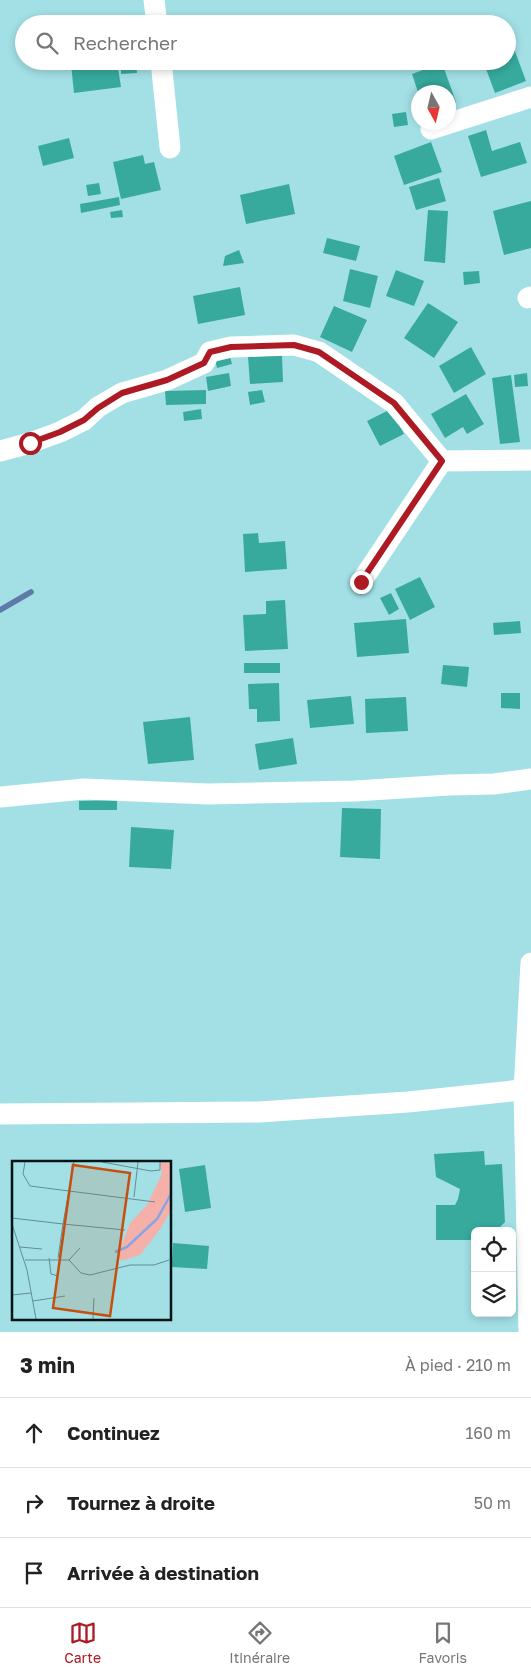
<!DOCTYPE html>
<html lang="fr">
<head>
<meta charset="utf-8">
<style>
  body { margin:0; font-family:"Golos Text",sans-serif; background:#f2f2f2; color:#222 }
  .controls { position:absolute; right:15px; bottom:15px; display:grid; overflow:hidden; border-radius:8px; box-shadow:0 2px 8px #0003 }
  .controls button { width:45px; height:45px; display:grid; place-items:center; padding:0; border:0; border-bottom:1px solid #e0e0e0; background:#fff; color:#222; font:25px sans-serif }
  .compass { position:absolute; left:411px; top:85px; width:45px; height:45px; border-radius:50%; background:#fff; box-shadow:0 2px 8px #0003; rotate:172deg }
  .stop { position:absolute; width:15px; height:15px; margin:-11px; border:4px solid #ad1a24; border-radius:50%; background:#fff }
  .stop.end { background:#ad1a24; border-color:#fff; box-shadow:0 1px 5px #0008 }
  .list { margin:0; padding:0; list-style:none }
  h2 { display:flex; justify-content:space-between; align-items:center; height:65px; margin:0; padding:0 20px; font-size:21px }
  h2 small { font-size:16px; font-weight:400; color:#767676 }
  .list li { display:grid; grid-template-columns:32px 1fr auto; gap:15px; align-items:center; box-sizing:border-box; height:70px; padding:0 20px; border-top:1px solid #e0e0e0 }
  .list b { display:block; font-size:19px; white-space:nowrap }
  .list em { font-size:16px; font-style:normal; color:#767676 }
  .icon { flex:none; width:28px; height:28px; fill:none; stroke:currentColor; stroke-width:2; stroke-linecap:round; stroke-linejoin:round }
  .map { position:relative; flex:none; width:531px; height:1332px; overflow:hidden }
  .search { position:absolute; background:#fff; box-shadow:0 2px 8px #0003; left:15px; right:15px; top:15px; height:55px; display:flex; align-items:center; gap:12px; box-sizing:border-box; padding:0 18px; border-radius:28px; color:#767676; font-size:19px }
  .sheet { height:275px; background:#fff }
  nav { display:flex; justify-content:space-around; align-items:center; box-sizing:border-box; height:70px; border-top:1px solid #e0e0e0; background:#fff; font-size:14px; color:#767676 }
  nav a { display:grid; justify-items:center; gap:2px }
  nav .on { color:#ad1a24 }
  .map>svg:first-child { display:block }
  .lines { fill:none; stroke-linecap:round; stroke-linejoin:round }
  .stream { stroke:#5e7aa8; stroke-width:5.5 }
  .building { fill:#37aa9d }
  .minor { stroke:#fff; stroke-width:21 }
  .route { stroke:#ad1a24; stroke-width:6 }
  .inset-river { fill:none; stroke:#86a5e7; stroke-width:2.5 }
  .inset-road { fill:none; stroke:#618e93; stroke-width:1 }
  .view { fill:#c54f0e; fill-opacity:0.15; stroke:#c54f0e; stroke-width:2.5 }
  .inset-edge { fill:none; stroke:#001416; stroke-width:2.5 }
</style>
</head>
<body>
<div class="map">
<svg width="531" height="1332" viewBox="0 0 531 1332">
  <rect width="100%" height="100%" fill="#a2e0e6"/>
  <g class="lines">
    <path class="stream" d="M0,610L31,592"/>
  </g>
  <g class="building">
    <path d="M513,46L526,81L495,93L483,61H507V48Z"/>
    <path d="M98,61H117L121,87L74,93L71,64Z"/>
    <path d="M121,61H136L137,73L121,74Z"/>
    <path d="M442,63L456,102L448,104V92H418L412,74Z"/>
    <path d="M406,112L408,125L394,127L392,114Z"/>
    <path d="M486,130L492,151L520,142L527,163L481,177L468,136Z"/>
    <path d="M69,138L74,158L43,166L38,146Z"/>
    <path d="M431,142L442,172L404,185L394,156Z"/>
    <path d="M143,155L145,164L154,162L161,190L121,199L113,162Z"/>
    <path d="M439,178L446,201L416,210L409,187Z"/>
    <path d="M99,183L101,194L88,196L86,185Z"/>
    <path d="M289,184L295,214L246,224L240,195Z"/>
    <path d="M119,197L120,205L81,213L80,204Z"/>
    <path d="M531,201V248L504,255L493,211Z"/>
    <path d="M122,210L123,217L111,218L110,212Z"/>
    <path d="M428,210L448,211L445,263L424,261Z"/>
    <path d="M327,238L360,246L356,261L323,253Z"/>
    <path d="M239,250L244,263L223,266L225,256Z"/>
    <path d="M350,269L378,276L370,308L343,301Z"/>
    <path d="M396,270L424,281L414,306L386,296Z"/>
    <path d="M479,271L480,283L464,285L463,272Z"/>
    <path d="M240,287L245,315L198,324L193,296Z"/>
    <path d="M428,303L458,322L434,358L404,338Z"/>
    <path d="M334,306L367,320L352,352L320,337Z"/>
    <path d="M471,347L486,374L454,393L439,366Z"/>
    <path d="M229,353L232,364L217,368L214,356Z"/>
    <path d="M282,355L283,382L250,384L248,357Z"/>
    <path d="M229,373L231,386L208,391L206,377Z"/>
    <path d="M527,373L528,386L515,387L514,375Z"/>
    <path d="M511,375L520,442L500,444L492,378Z"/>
    <path d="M206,390V404L166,405L165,391Z"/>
    <path d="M262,390L265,402L250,405L248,392Z"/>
    <path d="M466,394L484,424L467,434L463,427L445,438L431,414Z"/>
    <path d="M201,409L202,419L184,421L183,412Z"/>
    <path d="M391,409L404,434L380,446L367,421Z"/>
    <path d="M258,533L259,543L285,541L287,569L245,572L243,534Z"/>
    <path d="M420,577L435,607L410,620L395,589Z"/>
    <path d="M391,593L399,609L389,615L380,598Z"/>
    <path d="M285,600L288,649L245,651L243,615L266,614V601Z"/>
    <path d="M406,619L409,653L357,657L354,623Z"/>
    <path d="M520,621L521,633L494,635L493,623Z"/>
    <rect x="244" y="663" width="36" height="10"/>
    <path d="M443,665L469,667L467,687L441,684Z"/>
    <path d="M279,683L280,721L257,722V709H249L248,684Z"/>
    <path d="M501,693H520V709L501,708Z"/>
    <path d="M351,696L354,724L310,728L307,700Z"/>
    <path d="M406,697L408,731L366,733L365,699Z"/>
    <path d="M190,717L194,760L148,764L143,722Z"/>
    <path d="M293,738L297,764L259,770L255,744Z"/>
    <path d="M117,800V810H79V801Z"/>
    <path d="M342,808L381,809L380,859L340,857Z"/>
    <path d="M131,827L174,830L171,869L129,867Z"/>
    <path d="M484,1151L485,1165L502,1164L505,1222L496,1231H475V1240H436V1205H455L458,1199L460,1189L436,1177L434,1154Z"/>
    <path d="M205,1165L211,1208L185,1212L179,1169Z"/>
    <path d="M173,1243L209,1246L207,1269L172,1267Z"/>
  </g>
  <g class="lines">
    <g class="minor">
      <path d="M154,0L157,24"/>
      <path d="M161,61L170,148"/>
      <path d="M431,129L531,97"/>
      <path d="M528,298L531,297"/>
      <path d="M0,451L30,443L60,432L84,420L98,407L122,393L167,380L204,363L210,352L231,347L294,345L319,352L394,403L442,461L531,460"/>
      <path d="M361,582L442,461"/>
      <path d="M0,797L84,789L208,794L355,791L449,785L494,784L531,779"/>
      <path d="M0,1114L259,1112L408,1102L531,1089"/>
      <path d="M529,1332L524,1090L531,963"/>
    </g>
  </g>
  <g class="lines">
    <path class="route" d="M30,443L60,432L84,420L98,408L122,393L167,380L204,363L210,352L231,347L294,345L319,352L394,403L442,461L361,582"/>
  </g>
  <g transform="translate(12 1161)">
    <rect width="159" height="159" fill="#a2e0e6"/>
    <path d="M148,1H159V49L149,67L128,94L109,100L106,94L118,62L135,44L150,13Z" fill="#f5b0a9"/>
    <path class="inset-river" d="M103,91L115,86L145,58L159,33"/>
    <path class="inset-road" d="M13,1L11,13L18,25L143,41M90,1L139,10L148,9V1M122,36L126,1M0,57L51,63L62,1M0,63L15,109L24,158M8,86L30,88M37,97L39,113L46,115M46,97L51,63L113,69M13,99H57L69,112L78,114L118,104H142L157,99M57,99L68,87M0,134L19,132M21,140L53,135M81,158L82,137"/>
    <path class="view" d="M61,4L118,12L98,155L41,147Z"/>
    <rect width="159" height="159" class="inset-edge"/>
  </g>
</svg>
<div class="controls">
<button><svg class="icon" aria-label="locate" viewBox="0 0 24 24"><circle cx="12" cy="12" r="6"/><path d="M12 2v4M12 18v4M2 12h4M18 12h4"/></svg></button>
<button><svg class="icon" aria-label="layers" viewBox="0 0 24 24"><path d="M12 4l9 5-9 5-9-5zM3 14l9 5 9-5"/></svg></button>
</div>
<svg class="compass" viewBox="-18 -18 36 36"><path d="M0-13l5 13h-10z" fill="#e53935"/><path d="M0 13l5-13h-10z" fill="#767676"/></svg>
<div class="stop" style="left:30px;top:443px"></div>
<div class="stop end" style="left:361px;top:582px"></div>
<div class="search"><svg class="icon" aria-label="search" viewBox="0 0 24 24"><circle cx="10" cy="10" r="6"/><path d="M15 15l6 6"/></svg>Rechercher</div>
</div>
<section class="sheet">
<h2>3 min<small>À pied · 210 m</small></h2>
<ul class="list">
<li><svg class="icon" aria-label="ahead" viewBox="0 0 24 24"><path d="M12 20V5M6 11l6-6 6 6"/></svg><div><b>Continuez</b></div><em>160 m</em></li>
<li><svg class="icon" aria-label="right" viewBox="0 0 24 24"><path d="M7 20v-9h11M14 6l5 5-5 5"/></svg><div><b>Tournez à droite</b></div><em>50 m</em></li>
<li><svg class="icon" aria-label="arrive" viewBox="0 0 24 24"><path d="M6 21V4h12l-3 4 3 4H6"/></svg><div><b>Arrivée à destination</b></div></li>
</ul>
</section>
<nav>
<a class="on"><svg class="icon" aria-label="map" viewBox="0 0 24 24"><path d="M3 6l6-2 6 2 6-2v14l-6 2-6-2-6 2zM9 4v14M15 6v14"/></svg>Carte</a>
<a><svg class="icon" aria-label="directions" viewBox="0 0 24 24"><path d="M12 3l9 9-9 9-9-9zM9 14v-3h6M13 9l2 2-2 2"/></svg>Itinéraire</a>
<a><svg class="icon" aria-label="saved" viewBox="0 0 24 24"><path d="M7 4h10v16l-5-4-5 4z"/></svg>Favoris</a>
</nav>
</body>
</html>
